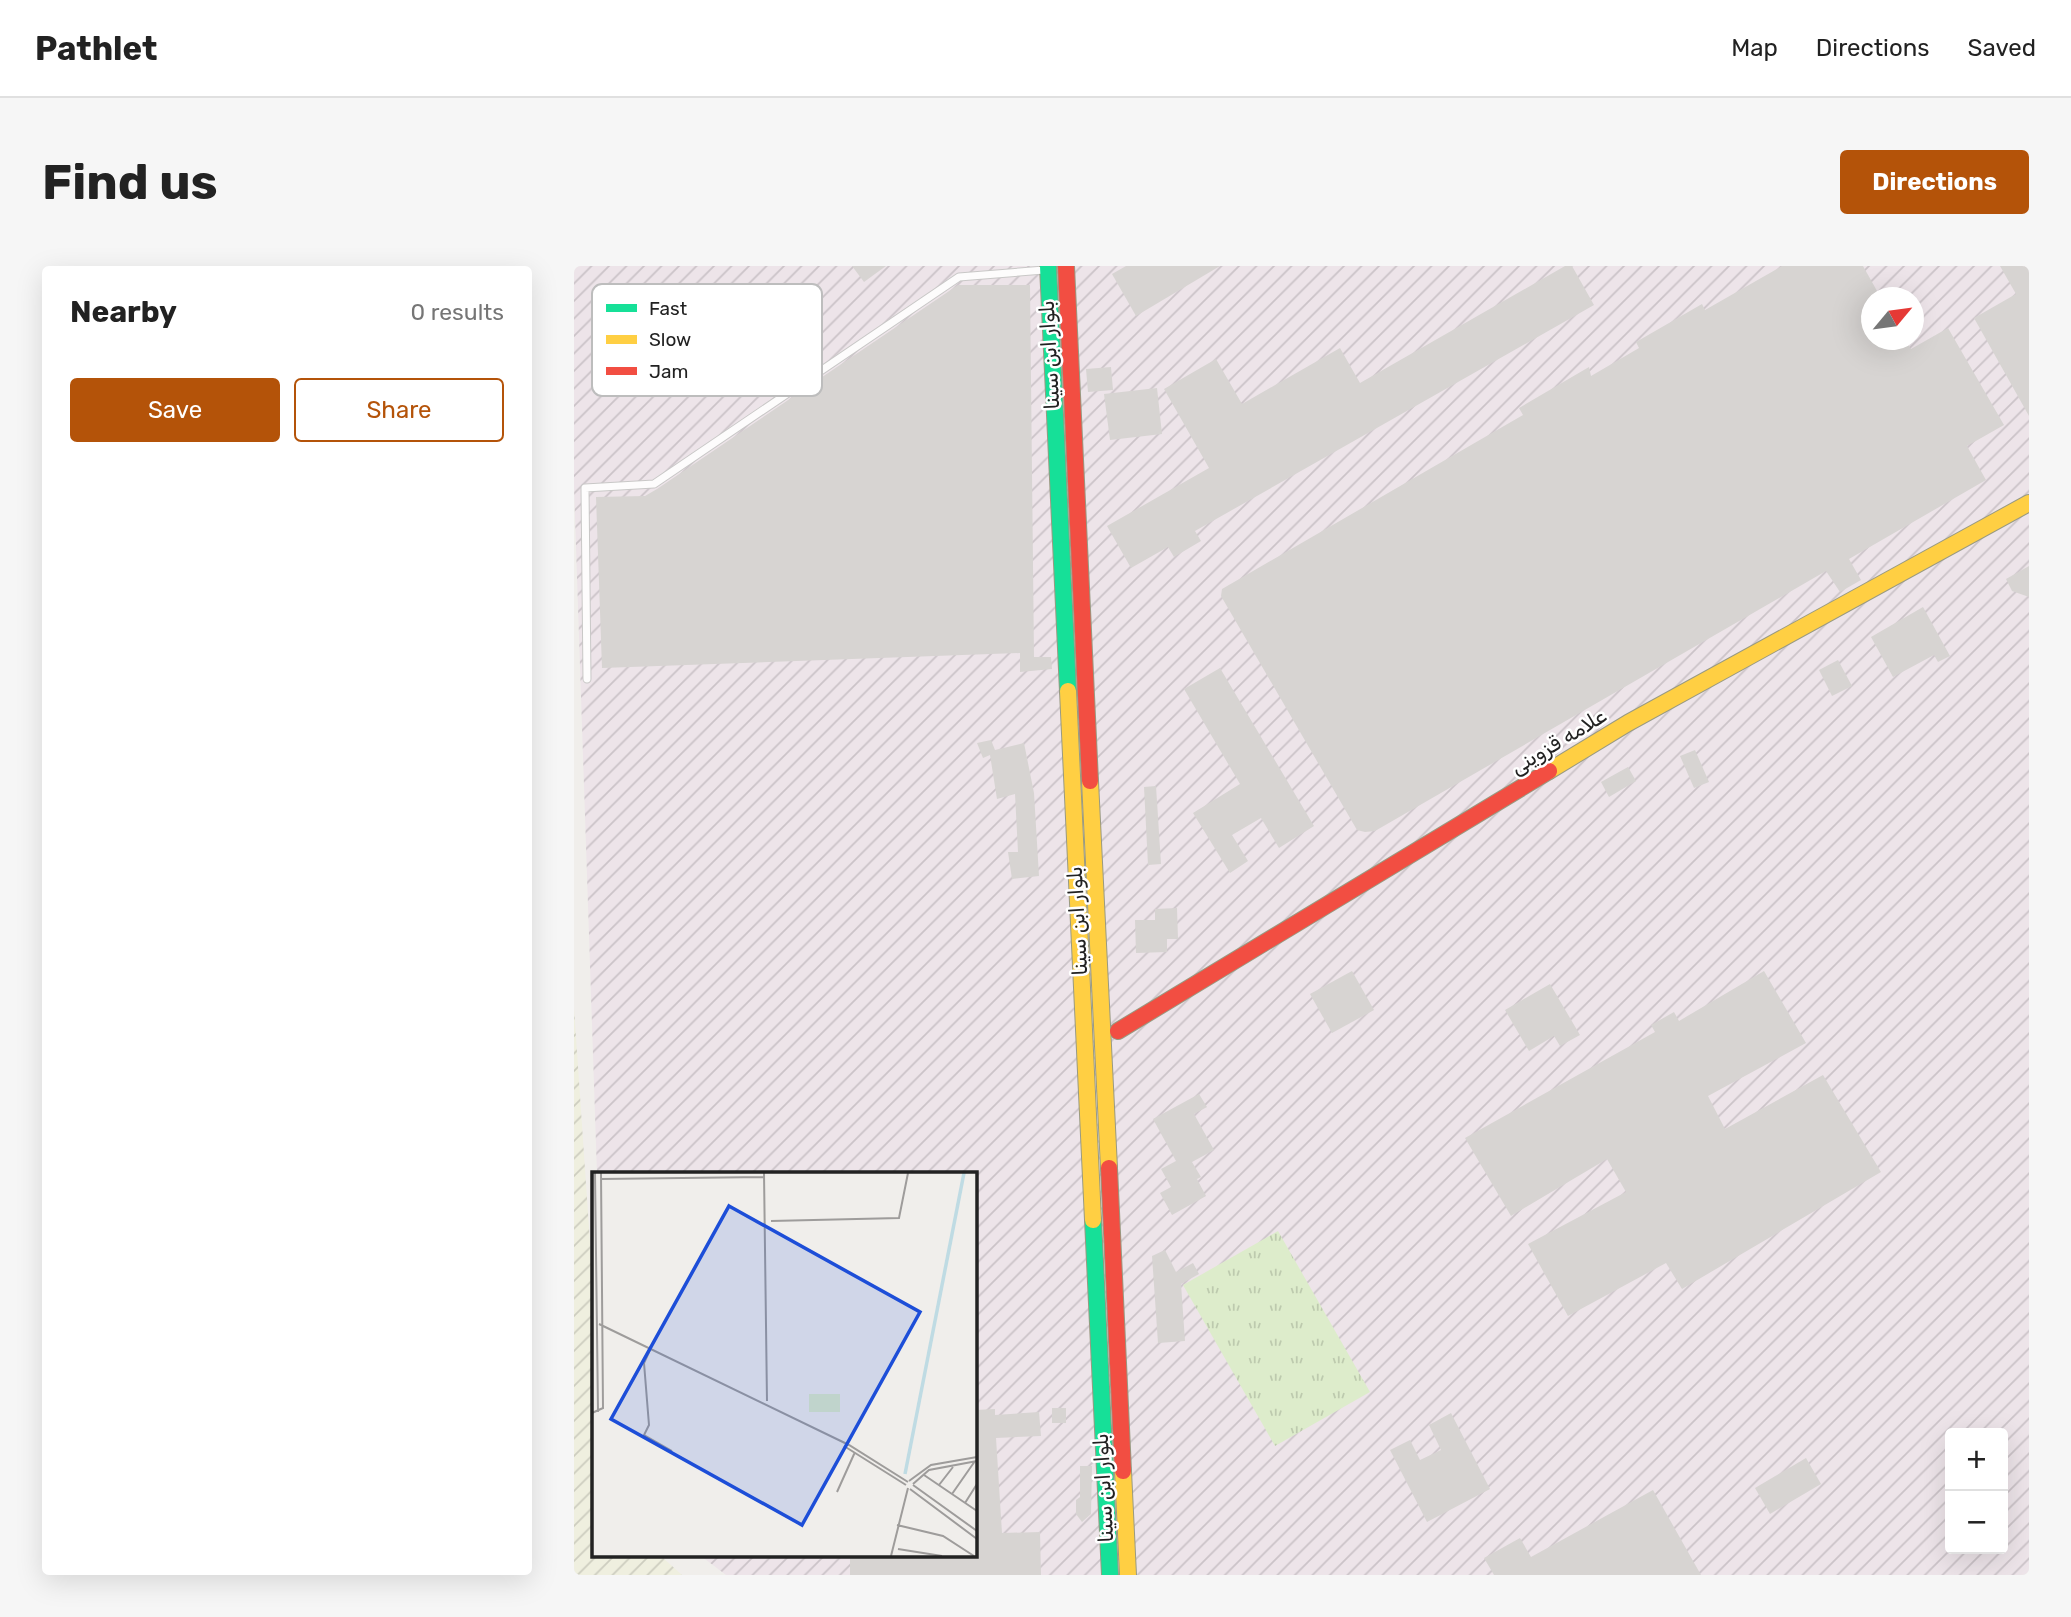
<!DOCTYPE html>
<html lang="en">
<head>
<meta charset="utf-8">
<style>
  body { margin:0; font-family:Rubik,"Noto Naskh Arabic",sans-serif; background:#f6f6f6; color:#222 }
  .controls { position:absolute; right:21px; bottom:21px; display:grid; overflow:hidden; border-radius:7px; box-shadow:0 7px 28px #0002 }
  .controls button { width:63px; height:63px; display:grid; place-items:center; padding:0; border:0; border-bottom:2px solid #e0e0e0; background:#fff; color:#222; font:35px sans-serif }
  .compass { position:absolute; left:1287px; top:21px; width:63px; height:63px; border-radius:50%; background:#fff; box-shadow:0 7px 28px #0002; rotate:61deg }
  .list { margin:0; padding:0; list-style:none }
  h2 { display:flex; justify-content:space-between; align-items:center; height:91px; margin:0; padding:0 28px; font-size:30px }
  h2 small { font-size:23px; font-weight:400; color:#767676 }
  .actions { display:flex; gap:14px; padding:21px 28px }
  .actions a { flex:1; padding:16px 0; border:2px solid #b45309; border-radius:7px; text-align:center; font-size:24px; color:#b45309 }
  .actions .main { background:#b45309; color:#fff }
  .map { position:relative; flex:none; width:1455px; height:1309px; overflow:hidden; border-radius:7px }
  header { display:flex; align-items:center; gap:42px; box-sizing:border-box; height:98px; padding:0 35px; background:#fff; border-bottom:2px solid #e0e0e0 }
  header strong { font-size:33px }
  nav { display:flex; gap:38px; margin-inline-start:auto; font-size:24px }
  .intro { display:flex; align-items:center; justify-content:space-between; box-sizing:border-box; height:168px; padding:0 42px }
  h1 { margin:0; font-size:49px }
  .button { padding:18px 32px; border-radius:7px; background:#b45309; color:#fff; font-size:24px; font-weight:700 }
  main { display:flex; gap:42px; padding:0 42px }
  aside { flex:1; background:#fff; border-radius:7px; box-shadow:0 7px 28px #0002 }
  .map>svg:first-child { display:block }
  .industrial { fill:url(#industrial-furrows); fill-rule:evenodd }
  .farmland { fill:url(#farmland-furrows) }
  .grass { fill:url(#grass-tufts) }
  .building { fill:#d7d4d2 }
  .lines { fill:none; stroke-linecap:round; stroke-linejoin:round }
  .lane-casing { stroke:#c9c8c7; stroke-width:9 }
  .fast-casing { stroke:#999a82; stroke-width:18 }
  .slow-casing { stroke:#999a82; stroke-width:18 }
  .jam-casing { stroke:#999a82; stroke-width:18 }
  .lane { stroke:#fdfcfc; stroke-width:7 }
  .fast { stroke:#16e098; stroke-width:16 }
  .slow { stroke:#ffcf43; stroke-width:16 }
  .jam { stroke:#f24e42; stroke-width:16 }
  .labels { text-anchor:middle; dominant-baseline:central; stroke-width:5; stroke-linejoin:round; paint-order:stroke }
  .street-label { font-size:21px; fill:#222; stroke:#fff }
  .inset-river { fill:none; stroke:#bfdbe3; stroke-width:3.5 }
  .inset-road { fill:none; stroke:#9e9c9b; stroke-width:2 }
  .view { fill:#1d4ed8; fill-opacity:0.15; stroke:#1d4ed8; stroke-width:3.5 }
  .inset-edge { fill:none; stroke:#222; stroke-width:3.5 }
  .key { fill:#fff; stroke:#bdbdbd; stroke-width:2 }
  .key-label { font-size:19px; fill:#222 }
</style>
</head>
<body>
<header>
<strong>Pathlet</strong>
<nav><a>Map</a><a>Directions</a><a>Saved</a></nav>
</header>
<div class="intro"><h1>Find us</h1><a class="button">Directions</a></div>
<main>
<aside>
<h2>Nearby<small>0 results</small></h2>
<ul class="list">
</ul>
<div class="actions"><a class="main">Save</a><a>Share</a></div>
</aside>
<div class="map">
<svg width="1455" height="1309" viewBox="0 0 1455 1309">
  <defs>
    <pattern id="industrial-furrows" width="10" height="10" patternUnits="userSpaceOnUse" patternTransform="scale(1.75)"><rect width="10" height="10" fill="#ede4e9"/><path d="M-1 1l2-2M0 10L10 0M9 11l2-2" fill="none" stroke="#cbc3c8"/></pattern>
    <pattern id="farmland-furrows" width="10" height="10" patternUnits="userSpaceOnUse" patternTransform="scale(1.75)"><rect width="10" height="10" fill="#efefdf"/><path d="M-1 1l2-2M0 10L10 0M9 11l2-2" fill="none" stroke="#cdcdbf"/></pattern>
    <pattern id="grass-tufts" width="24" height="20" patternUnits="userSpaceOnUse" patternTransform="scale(1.75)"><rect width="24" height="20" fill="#ddeccb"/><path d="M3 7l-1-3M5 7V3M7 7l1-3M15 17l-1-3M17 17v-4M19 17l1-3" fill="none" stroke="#bdcaae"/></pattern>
  </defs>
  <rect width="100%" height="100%" fill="#f0eeeb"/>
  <path class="industrial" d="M0,0H1455V1309H152L127,1290H401V908H23L0,221ZM1297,32H1339V74H1297ZM1376,1167H1429V1283H1376Z"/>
  <path class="farmland" d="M0,742L19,1020V1290H87L108,1309H0Z"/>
  <path class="grass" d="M704,965L796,1126L701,1180L609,1019Z"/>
  <g class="building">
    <path d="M278,0H312L290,16Z"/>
    <path d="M552,0H646L562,50L538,8Z"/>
    <path d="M991,0H998L1020,39L621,265L627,275L600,291L594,281L557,302L533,260L635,202L590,123L642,93L668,138L766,82L786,117Z"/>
    <path d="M1208,0H1289L1307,32H1298V74H1331L1337,83L1374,62L1430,159L1393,180L1412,214L1275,293L1287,314L1266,326L1252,305L801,565L791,566L783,564L647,330L648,323L949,149L945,142L1015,101L1017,110L1065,82L1062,76L1128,38L1131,44Z"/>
    <path d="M1426,0H1455V150L1400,52L1442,28Z"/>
    <path d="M384,19H456L460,391H477L478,403L446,406V387L28,402L22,231L71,230L83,223Z"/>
    <path d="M537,101L539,124L514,126L512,103Z"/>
    <path d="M583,122L588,168L536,174L530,128Z"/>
    <path d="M1455,300V331L1438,325L1432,313Z"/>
    <path d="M1349,341L1376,390L1364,396L1360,389L1319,411L1297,371Z"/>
    <path d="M1264,394L1278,420L1258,430L1245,404Z"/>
    <path d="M646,402L740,560L705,582L687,552L658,569L674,595L656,607L619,547L666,518L610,423Z"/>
    <path d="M417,474L421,484L450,477L460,527L465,610L438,613L434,586H444L441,528L423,533L416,489L409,492L403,477Z"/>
    <path d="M1121,484L1135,516L1120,522L1106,490Z"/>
    <path d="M1054,501L1062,515L1035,531L1027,516Z"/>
    <path d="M582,520L587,598L574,599L570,521Z"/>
    <path d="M603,642L604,673H593V686L562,687L561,654H581V643Z"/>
    <path d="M778,705L800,744L758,767L736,728Z"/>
    <path d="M1190,705L1232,777L1134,830L1151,863L1249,809L1307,906L1108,1023L1092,997L994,1050L954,978L1052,926L1033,893L937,950L891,872L1081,766L1077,759L1100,746L1105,755Z"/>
    <path d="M976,718L1006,769L986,780L980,770L955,785L931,744Z"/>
    <path d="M625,828L633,841L620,848L640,884L618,896L627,911L623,913L632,930L598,949L586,927L597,921L587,903L602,895L579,853Z"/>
    <path d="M591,984L602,1006L619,997L625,1008L607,1018L611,1075L584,1077L578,990Z"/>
    <rect x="478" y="1142" width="14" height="15"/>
    <path d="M421,1143V1149L465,1146L467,1170L422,1172L428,1267L466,1266L467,1309H276V1290H401V1144Z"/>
    <path d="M877,1147L916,1223L853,1256L816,1184L836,1174L846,1194L867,1184L855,1159Z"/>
    <path d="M1232,1192L1247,1218L1196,1248L1181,1222Z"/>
    <path d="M506,1200H518L517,1248L508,1256L502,1248V1234L506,1231Z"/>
    <path d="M1079,1224L1127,1309H920L910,1292L946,1272L957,1291Z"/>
  </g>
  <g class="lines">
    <g class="lane-casing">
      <path id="lane" d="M13,413L11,222L80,218L385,11L470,4"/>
    </g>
    <g class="fast-casing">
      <g id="fast">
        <path d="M474,0L494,425"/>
        <path d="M519,954L536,1309"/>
      </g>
    </g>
    <g class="slow-casing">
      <g id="slow">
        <path d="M494,425L519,954"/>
        <path d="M975,505L1054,457L1455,237"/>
        <path d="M516,515L535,902"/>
        <path d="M549,1205L554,1309"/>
      </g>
    </g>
    <g class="jam-casing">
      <g id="jam">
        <path d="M492,0L516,515"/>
        <path d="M544,765L975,505"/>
        <path d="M535,902L549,1205"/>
      </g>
    </g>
    <use href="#lane" class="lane"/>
    <use href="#fast" class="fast"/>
    <use href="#slow" class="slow"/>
    <use href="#jam" class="jam"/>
  </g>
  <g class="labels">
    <g class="street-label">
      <text transform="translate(475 89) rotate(-93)">بلوار ابن سینا</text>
      <text transform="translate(984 475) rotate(-31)">علامه قزوینی</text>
      <text transform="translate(503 655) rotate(-93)">بلوار ابن سینا</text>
      <text transform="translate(529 1222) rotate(-93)">بلوار ابن سینا</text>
    </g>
  </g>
  <g transform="translate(18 906)">
    <rect width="385" height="385" fill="#f0eeeb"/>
    <path d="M217,222H248V240H217Z" fill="#ddeccb"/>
    <path class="inset-river" d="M313,302L372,1"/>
    <path class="inset-road" d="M3,1L6,240M172,1L175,229M9,7L172,5M179,49L307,46L316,1M7,152L257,273L316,310M58,178L52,191L57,253L52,263L80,279M0,241L11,236L9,1M252,274L314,313M332,303L385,339M317,309L339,293L385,285M321,312L337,298L385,289M321,313L385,359M347,313L361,295M318,317L385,367M245,320L263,280M360,322L383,289M373,331L385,312M305,353L351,364L382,384M306,377L350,384M299,384L316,316"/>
    <path class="view" d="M137,34L328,140L210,353L19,247Z"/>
    <rect width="385" height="385" class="inset-edge"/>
  </g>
  <rect x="18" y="18" width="230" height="112" rx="10" class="key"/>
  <rect x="32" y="38" width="31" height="8" fill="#16e098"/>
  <rect x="32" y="69" width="31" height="9" fill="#ffcf43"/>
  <rect x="32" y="101" width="31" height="8" fill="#f24e42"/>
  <g class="key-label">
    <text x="75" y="49">Fast</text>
    <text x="75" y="80">Slow</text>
    <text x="75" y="112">Jam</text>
  </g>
</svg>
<div class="controls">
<button>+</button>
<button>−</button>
</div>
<svg class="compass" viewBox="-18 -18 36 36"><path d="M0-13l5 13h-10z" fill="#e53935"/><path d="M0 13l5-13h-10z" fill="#767676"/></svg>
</div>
</main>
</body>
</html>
